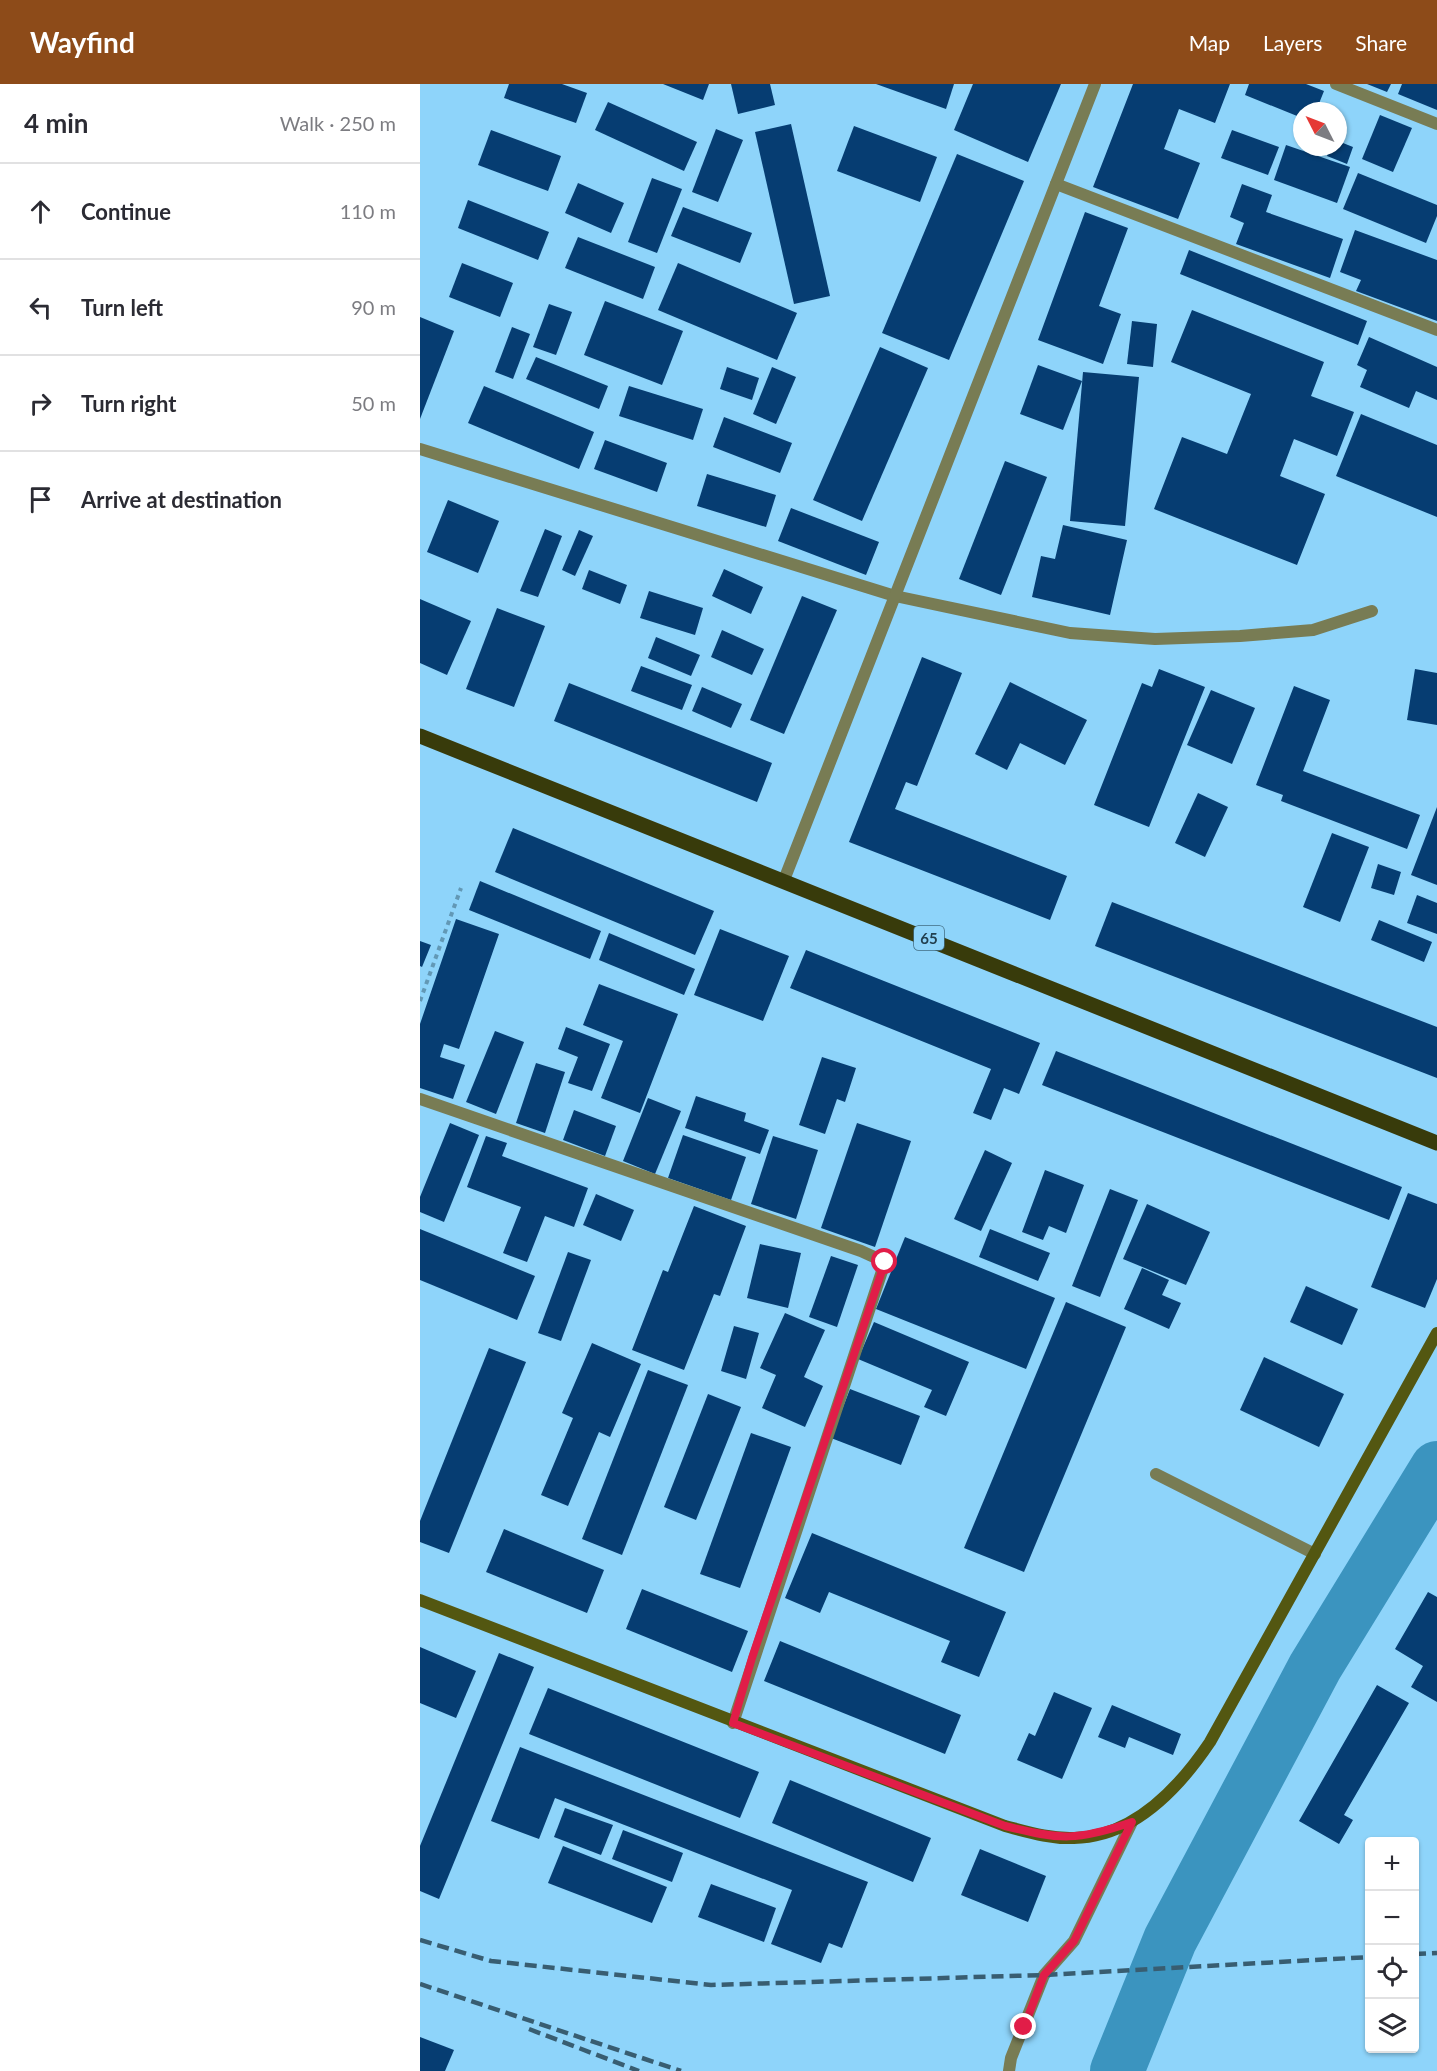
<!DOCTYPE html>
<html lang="en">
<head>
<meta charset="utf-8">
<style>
  body { margin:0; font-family:Lato,sans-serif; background:#f7f7f7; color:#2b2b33 }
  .controls { position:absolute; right:18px; bottom:18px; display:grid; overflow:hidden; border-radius:6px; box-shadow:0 2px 4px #0004 }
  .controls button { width:54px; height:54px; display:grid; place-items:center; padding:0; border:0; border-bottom:2px solid #e1e1e2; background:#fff; color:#2b2b33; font:30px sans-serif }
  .compass { position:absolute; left:873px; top:18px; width:54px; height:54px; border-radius:50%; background:#fff; box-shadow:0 2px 4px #0004; rotate:312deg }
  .stop { position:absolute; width:18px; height:18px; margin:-14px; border:4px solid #e11d48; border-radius:50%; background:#fff }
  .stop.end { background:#e11d48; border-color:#fff; box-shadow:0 2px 6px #0008 }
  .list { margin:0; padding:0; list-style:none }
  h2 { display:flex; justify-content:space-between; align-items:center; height:78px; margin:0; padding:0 24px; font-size:26px }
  h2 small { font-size:20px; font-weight:400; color:#7c7c81 }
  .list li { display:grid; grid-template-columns:39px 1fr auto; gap:18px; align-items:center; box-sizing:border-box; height:96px; padding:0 24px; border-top:2px solid #e1e1e2 }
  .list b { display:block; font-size:22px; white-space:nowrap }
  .list em { font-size:20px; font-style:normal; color:#7c7c81 }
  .icon { flex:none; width:33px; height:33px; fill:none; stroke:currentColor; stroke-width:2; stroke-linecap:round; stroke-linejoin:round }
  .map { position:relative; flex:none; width:1017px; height:1987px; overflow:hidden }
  header { display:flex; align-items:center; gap:36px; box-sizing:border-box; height:84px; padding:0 30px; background:#8d4b19; color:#fff }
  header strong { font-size:28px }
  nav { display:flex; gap:33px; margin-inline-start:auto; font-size:21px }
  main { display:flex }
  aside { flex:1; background:#fff }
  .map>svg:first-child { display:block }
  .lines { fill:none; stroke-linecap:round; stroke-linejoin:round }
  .river { stroke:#3b94bf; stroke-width:54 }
  .building { fill:#063d72 }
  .path { stroke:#6298b5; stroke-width:4; stroke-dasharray:4.5 4.5; stroke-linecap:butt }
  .service { stroke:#787c54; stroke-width:12 }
  .minor { stroke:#787c54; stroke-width:12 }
  .secondary { stroke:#535711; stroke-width:12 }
  .primary { stroke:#383b0b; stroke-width:15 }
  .rail { stroke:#385d71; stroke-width:4.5; stroke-dasharray:12 6; stroke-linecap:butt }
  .route { stroke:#e11d48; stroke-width:8 }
  .labels { text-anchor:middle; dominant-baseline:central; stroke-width:6; stroke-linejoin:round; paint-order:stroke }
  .shield { fill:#8ed4fa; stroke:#426c82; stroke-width:1.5 }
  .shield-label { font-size:15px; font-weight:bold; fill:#223f4e }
</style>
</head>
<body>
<header>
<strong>Wayfind</strong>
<nav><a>Map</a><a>Layers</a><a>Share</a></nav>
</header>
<main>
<aside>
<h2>4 min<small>Walk · 250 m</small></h2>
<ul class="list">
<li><svg class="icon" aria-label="ahead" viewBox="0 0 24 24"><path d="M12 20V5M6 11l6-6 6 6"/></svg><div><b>Continue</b></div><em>110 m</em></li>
<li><svg class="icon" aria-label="left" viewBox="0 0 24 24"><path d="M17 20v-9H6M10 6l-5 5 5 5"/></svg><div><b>Turn left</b></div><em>90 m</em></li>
<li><svg class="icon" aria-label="right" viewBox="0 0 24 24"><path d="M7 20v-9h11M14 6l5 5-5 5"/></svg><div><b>Turn right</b></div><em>50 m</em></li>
<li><svg class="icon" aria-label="arrive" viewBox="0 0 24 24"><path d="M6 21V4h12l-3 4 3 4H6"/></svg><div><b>Arrive at destination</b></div></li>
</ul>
</aside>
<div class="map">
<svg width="1017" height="1987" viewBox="0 0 1017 1987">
  <rect width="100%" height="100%" fill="#8ed4fa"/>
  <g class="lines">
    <path class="river" d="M697,1987L750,1856L895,1583L1017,1384"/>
  </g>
  <g class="building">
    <path d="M89,0H142L167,9L156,39L84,14Z"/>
    <path d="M243,0H289L283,16Z"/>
    <path d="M311,0H350L355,21L318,30Z"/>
    <path d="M456,0H534L526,25Z"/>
    <path d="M553,0H641L608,78L534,46Z"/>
    <path d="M713,0H810L795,39L759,25L744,65L780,79L758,135L673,103Z"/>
    <path d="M829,0H886L904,7L896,27H882V34L825,11Z"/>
    <path d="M947,0H971L967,8Z"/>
    <path d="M982,0H1017V26L978,10Z"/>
    <path d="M188,18L277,58L264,87L175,46Z"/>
    <path d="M960,31L992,44L973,88L942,75Z"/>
    <path d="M371,40L410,212L374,220L335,48Z"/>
    <path d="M434,42L517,73L500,118L417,87Z"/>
    <path d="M296,45L323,56L298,118L272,108Z"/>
    <path d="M71,46L141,72L128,107L58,81Z"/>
    <path d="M812,46L859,63L848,91L801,74Z"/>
    <path d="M918,57L933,63L927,80L907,72L910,63H918Z"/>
    <path d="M866,61L930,83L917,119L854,96Z"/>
    <path d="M537,70L604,97L529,276L462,249Z"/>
    <path d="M938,89L1017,121V132L1006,159L923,125Z"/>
    <path d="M232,94L262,105L237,169L208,158Z"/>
    <path d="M158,99L204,119L191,149L145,129Z"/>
    <path d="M822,100L852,111L846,128L923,155L910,194L816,160L824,139L810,133Z"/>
    <path d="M48,116L129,148L118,176L38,144Z"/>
    <path d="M263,123L332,149L320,179L251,152Z"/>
    <path d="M665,128L708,144L679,222L701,230L683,280L618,256Z"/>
    <path d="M935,146L1017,176V237L936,207L941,196L920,188Z"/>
    <path d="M158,153L235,183L223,215L145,184Z"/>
    <path d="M769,166L947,237L938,261L760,190Z"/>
    <path d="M42,179L93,199L80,233L29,213Z"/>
    <path d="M258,179L377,229L357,276L238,226Z"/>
    <path d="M185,217L263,247L242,301L164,271Z"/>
    <path d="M129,220L152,228L136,271L113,263Z"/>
    <path d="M772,226L904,278L891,312L934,328L917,372L874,355L860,392L905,410L877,481L734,425L762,353L807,370L831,310L751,278Z"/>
    <path d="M0,233L34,247L0,335Z"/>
    <path d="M712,237L737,240L733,283L707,280Z"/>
    <path d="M92,243L110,250L93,295L75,288Z"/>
    <path d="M949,253L1017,283V316L996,307L989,324L940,303L947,286L937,281Z"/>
    <path d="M460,263L508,284L442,437L393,416Z"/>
    <path d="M116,273L188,302L179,325L106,295Z"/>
    <path d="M618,281L662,297L643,346L600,330Z"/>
    <path d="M307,283L339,294L332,316L300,305Z"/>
    <path d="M352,283L376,293L356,340L333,330Z"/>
    <path d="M663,288L719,293L705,442L650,437Z"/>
    <path d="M64,302L174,348L159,385L48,339Z"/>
    <path d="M209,302L283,325L273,356L199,332Z"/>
    <path d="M941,330L1017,361V433L916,392Z"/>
    <path d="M304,333L372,359L360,389L293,363Z"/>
    <path d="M185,356L247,379L237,408L174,385Z"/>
    <path d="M585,377L627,393L581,511L539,495Z"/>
    <path d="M287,390L356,411L346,443L277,422Z"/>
    <path d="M28,416L79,437L58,489L7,468Z"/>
    <path d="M371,424L459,458L446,491L358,457Z"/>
    <path d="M643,441L707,456L690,531L612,513L621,472L635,475Z"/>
    <path d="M125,445L142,452L118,513L100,507Z"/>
    <path d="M159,446L173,452L155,492L142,486Z"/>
    <path d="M304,485L343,503L331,530L292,512Z"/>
    <path d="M169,486L207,501L200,520L162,505Z"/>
    <path d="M229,507L283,524L275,551L220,534Z"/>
    <path d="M382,512L417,526L364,650L330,636Z"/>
    <path d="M0,515L51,537L27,591L0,579Z"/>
    <path d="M77,524L125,542L94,623L46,605Z"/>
    <path d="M302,546L344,565L332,591L291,573Z"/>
    <path d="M236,553L280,571L271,592L228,574Z"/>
    <path d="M502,573L542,589L497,702L486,698L475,725L647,792L630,836L429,758Z"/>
    <path d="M221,582L272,601L262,626L211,607Z"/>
    <path d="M739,585L785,603L729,743L674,721L722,599L732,603Z"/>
    <path d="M995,585L1017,589V641L987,636Z"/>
    <path d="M590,598L667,636L645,681L600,659L587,686L555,670Z"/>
    <path d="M149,599L352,679L337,718L134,637Z"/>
    <path d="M874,602L910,616L883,687L1000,731L987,765L861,717L863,711L836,701Z"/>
    <path d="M282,603L322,620L311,644L272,627Z"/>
    <path d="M791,606L835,624L812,680L767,661Z"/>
    <path d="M778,709L808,723L785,773L755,759Z"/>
    <path d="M1017,723V801L991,791Z"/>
    <path d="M93,744L294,827L275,871L75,788Z"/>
    <path d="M912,749L949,763L920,838L883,823Z"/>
    <path d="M958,780L981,788L974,811L951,804Z"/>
    <path d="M60,797L181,847L170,875L49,826Z"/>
    <path d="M997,811L1017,819V850L987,839Z"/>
    <path d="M692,818L1017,943V994L675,862Z"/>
    <path d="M36,835L79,850L39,965L24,960L20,973L45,981L33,1015L0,1004V940Z"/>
    <path d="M959,836L1012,858L1004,878L951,856Z"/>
    <path d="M300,845L369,872L343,937L274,911Z"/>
    <path d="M189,849L275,885L264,911L179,876Z"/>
    <path d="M0,857L11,861L2,883L0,882Z"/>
    <path d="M386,866L620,959L599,1010L584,1004L571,1036L553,1029L571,985L370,904Z"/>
    <path d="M179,900L258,930L220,1029L181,1014L203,957L163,941Z"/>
    <path d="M146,943L190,960L172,1007L148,999L158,973L138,965Z"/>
    <path d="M75,947L104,958L76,1030L46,1018Z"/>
    <path d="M636,967L982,1103L969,1136L622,1001Z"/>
    <path d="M402,973L436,984L425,1018L417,1015L405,1050L379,1041Z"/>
    <path d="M116,979L145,988L125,1049L96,1039Z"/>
    <path d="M276,1012L326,1029L324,1037L349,1046L340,1070L265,1044Z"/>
    <path d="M228,1014L261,1027L235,1090L203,1077Z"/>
    <path d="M154,1026L196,1042L185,1072L143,1056Z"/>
    <path d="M30,1039L59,1051L24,1138L0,1128V1113Z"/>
    <path d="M437,1039L491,1057L455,1163L401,1144Z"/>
    <path d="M263,1051L326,1073L311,1116L248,1094Z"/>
    <path d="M66,1052L87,1059L82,1072L168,1104L154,1143L125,1132L107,1178L83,1169L101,1123L47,1103Z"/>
    <path d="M353,1052L398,1066L376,1135L331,1120Z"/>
    <path d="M565,1066L592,1079L561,1147L534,1135Z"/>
    <path d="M625,1086L664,1101L646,1149L629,1142L623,1156L602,1148Z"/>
    <path d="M690,1105L718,1116L680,1213L652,1202Z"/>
    <path d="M988,1109L1017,1120V1195L1005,1224L951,1203Z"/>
    <path d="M176,1110L214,1126L201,1157L163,1141Z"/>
    <path d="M727,1120L790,1148L766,1201L703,1175Z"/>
    <path d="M274,1122L326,1142L300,1212L294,1210L264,1286L212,1266L243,1186L248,1188Z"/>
    <path d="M0,1145L115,1192L97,1236L0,1196Z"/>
    <path d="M570,1145L630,1169L618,1197L559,1173Z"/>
    <path d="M485,1153L635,1214L606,1285L456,1225Z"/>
    <path d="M340,1160L381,1169L368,1224L327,1214Z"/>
    <path d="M148,1168L171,1176L141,1257L118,1249Z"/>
    <path d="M411,1172L438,1181L417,1243L389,1233Z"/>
    <path d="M722,1184L749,1196L742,1211L761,1219L749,1245L704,1225Z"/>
    <path d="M886,1202L938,1225L922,1261L870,1238Z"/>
    <path d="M646,1218L706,1243L604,1488L544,1464Z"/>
    <path d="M365,1229L405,1246L384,1293L403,1302L385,1343L342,1324L356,1291L340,1284Z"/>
    <path d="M454,1238L549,1278L526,1332L504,1323L512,1306L438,1275Z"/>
    <path d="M314,1242L339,1249L326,1295L301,1287Z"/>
    <path d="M172,1259L221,1280L190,1353L179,1348L148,1422L121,1411L153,1334L142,1329Z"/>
    <path d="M69,1264L106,1278L29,1469L0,1458V1437Z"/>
    <path d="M844,1273L924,1310L899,1363L820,1326Z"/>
    <path d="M228,1286L268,1301L202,1471L162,1455Z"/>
    <path d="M430,1305L500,1332L481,1381L411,1354Z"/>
    <path d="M288,1310L321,1323L276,1436L244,1423Z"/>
    <path d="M331,1349L371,1363L320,1504L280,1490Z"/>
    <path d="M84,1445L184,1486L167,1529L66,1488Z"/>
    <path d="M392,1449L586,1528L559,1593L521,1578L530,1557L409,1508L400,1529L365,1514Z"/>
    <path d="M222,1505L328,1547L312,1588L206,1545Z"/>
    <path d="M1008,1508L1017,1513V1618L991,1603L1003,1582L975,1565Z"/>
    <path d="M360,1557L541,1631L525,1670L344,1597Z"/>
    <path d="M0,1563L56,1587L36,1634L0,1619Z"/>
    <path d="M79,1569L114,1583L19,1815L0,1807V1762Z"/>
    <path d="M957,1601L989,1619L924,1731L933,1736L919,1760L879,1737Z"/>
    <path d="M128,1604L339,1688L320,1734L109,1650Z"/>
    <path d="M634,1608L672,1624L642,1695L597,1676L609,1649L615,1652Z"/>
    <path d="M692,1621L761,1650L753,1671L709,1653L705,1664L678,1653Z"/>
    <path d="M100,1663L448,1798L422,1864L409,1859L401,1879L351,1860L372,1806L135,1714L119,1755L71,1737Z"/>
    <path d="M370,1696L511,1754L493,1798L352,1739Z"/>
    <path d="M145,1724L193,1741L181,1771L134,1753Z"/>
    <path d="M203,1746L263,1769L252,1798L192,1775Z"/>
    <path d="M143,1762L247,1803L232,1839L128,1799Z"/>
    <path d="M560,1765L626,1792L608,1838L541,1811Z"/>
    <path d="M291,1800L356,1824L344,1858L278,1833Z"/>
    <path d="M0,1953L34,1966L25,1987H0Z"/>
  </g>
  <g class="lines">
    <path class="path" d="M0,917L41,804"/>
    <path class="service" d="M736,1390L895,1470"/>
    <g class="minor">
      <path d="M916,0L1017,40"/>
      <path d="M636,100L1017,246"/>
      <path d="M0,365L475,512L650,549L735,555L820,552L893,546L952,527"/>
      <path d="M364,796L675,0"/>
      <path d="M0,1015L441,1167L465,1178L313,1639"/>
      <path d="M589,1987L591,1974L624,1891L654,1857L712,1738"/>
    </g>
    <path class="secondary" d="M0,1516L585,1742C608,1748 630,1755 654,1754C714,1753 759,1704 790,1658L1017,1249"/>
    <path class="primary" d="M0,652L1017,1059"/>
    <g class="rail">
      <path d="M0,1856L71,1877L291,1901L624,1891L950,1873"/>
      <path d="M994,1870L1017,1869"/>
      <path d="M0,1900L261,1987"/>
      <path d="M109,1945L219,1987"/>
    </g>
  </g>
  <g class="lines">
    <path class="route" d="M465,1178L332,1574L313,1639L585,1742C640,1756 658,1757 712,1738L654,1857L624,1891L604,1943"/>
  </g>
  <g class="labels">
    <rect class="shield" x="494" y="842" width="30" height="24" rx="4.5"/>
    <g class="shield-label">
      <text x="509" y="854">65</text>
    </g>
  </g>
</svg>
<div class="controls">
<button>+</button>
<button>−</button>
<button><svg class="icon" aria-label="locate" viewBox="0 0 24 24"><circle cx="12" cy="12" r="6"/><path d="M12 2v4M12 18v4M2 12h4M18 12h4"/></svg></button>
<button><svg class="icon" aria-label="layers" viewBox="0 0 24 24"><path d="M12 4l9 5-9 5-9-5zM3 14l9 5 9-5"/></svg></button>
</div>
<svg class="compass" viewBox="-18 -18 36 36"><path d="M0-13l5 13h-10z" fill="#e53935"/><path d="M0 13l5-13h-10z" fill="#7c7c81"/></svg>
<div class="stop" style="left:465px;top:1178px"></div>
<div class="stop end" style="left:604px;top:1943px"></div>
</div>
</main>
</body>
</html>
